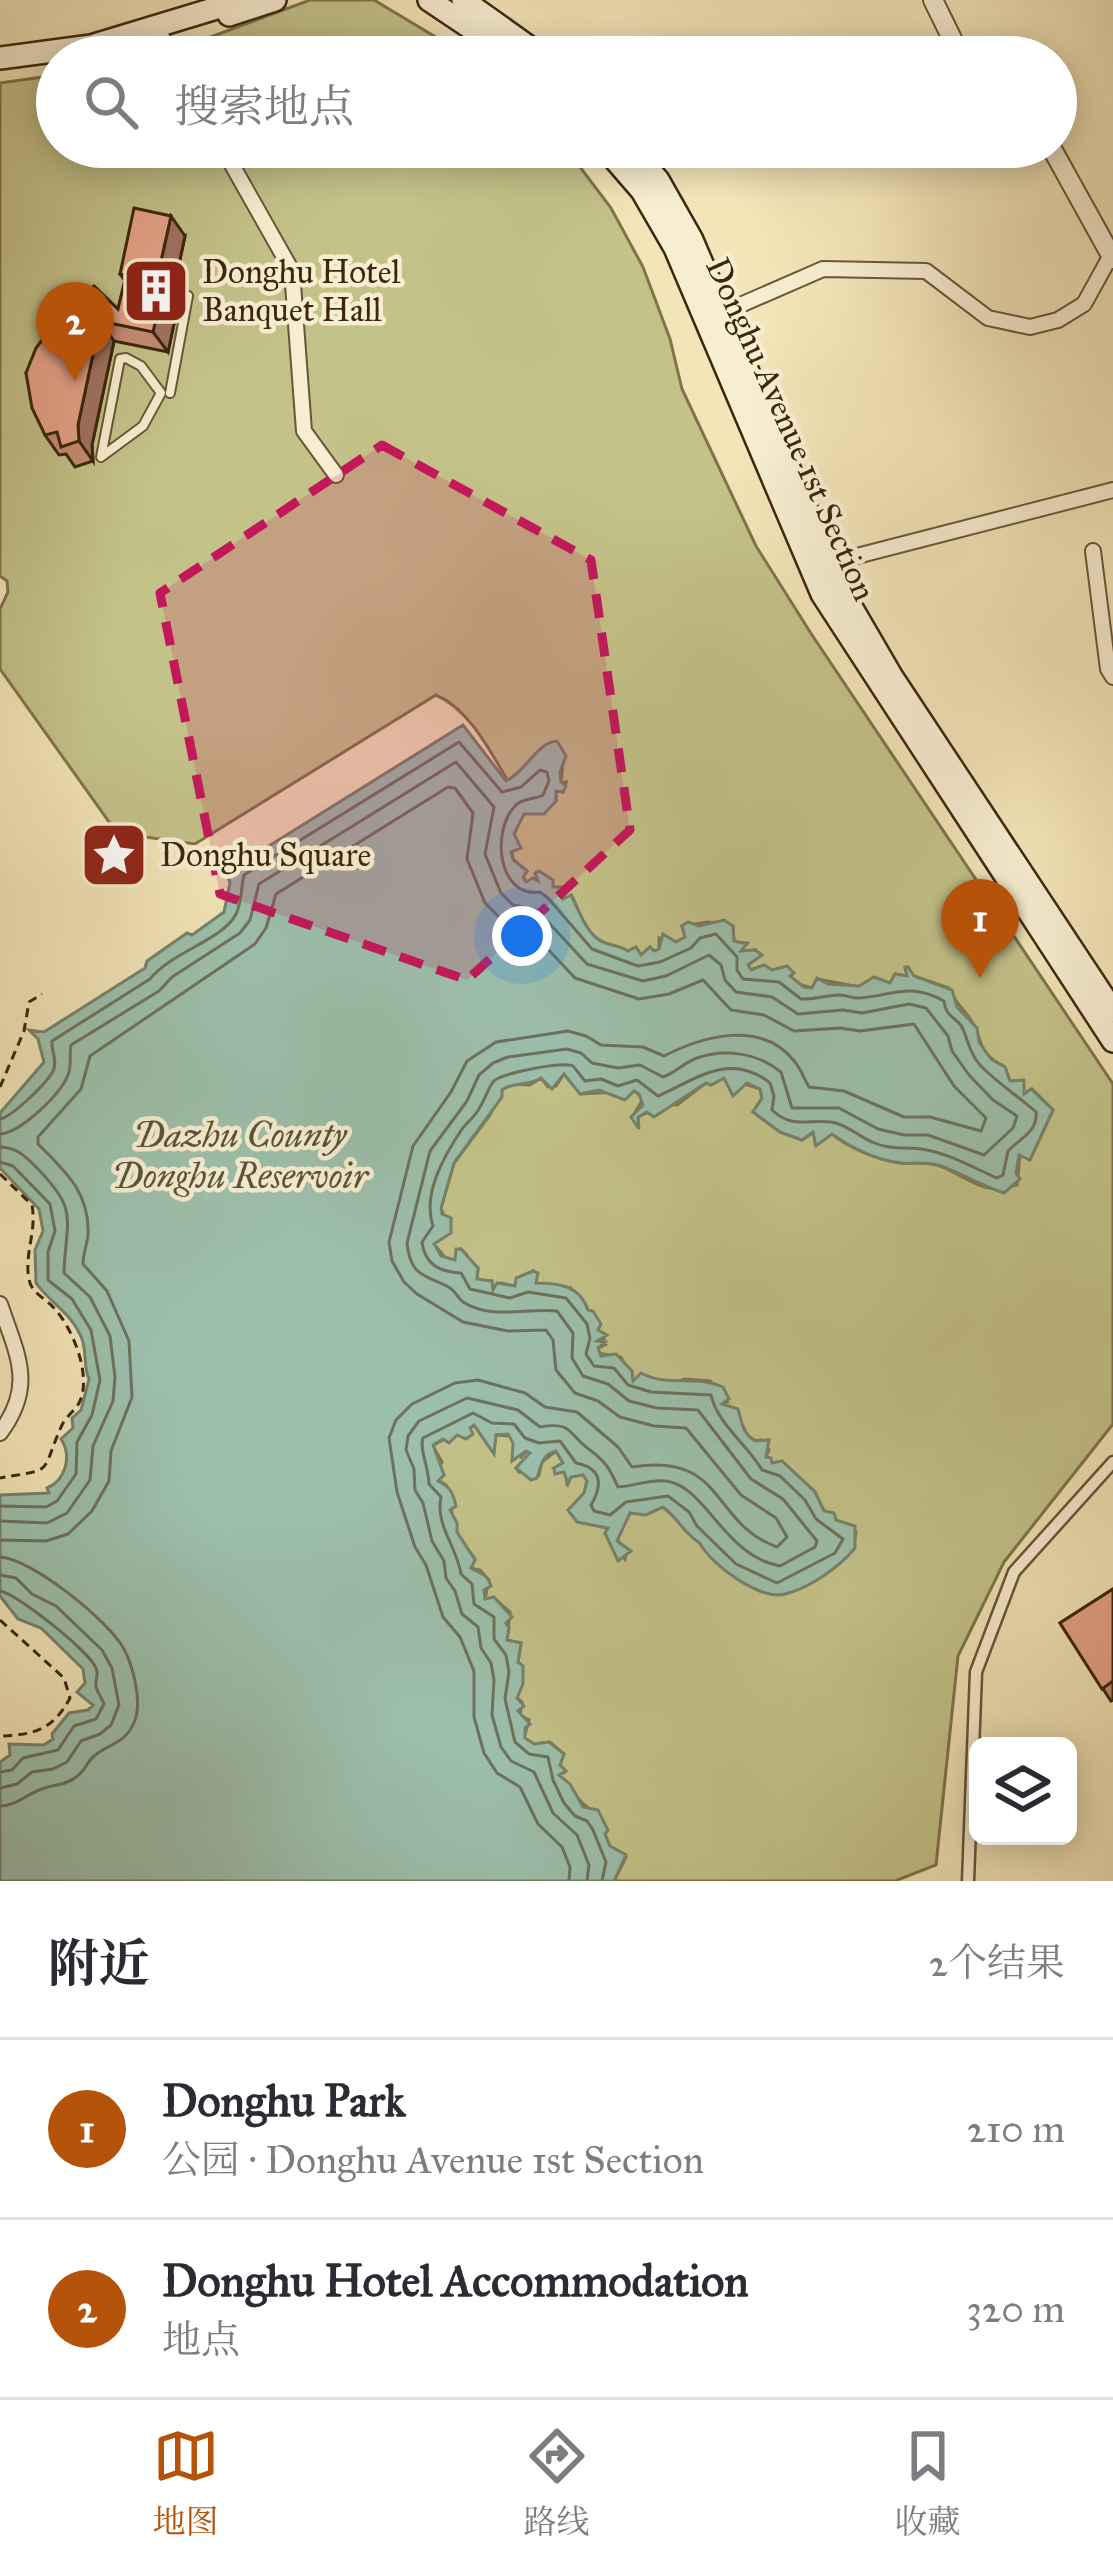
<!DOCTYPE html>
<html lang="zh">
<head>
<meta charset="utf-8">
<style>
  body { margin:0; font-family:"IM FELL Great Primer","Noto Serif SC",serif; background:#f2f2f3; color:#2b2b33 }
  .controls { position:absolute; right:36px; bottom:36px; display:grid; overflow:hidden; border-radius:18px; box-shadow:0 6px 30px #0003 }
  .controls button { width:108px; height:108px; display:grid; place-items:center; padding:0; border:0; border-bottom:3px solid #e1e1e2; background:#fff; color:#2b2b33; font:60px sans-serif }
  .you { position:absolute; left:522px; top:936px; width:42px; height:42px; margin:-30px; border:9px solid #fff; border-radius:50%; background:#1a73e8; box-shadow:0 0 0 18px #1a73e833 }
  .badge { display:grid; place-items:center; width:78px; height:78px; border-radius:50%; background:#b45309; color:#fff; font-size:39px; font-weight:700 }
  .pin { position:absolute; translate:-50% -99px; filter:drop-shadow(0 3px 6px #0008) }
  .pin::after { content:''; position:absolute; top:63px; width:42px; height:36px; background:inherit; clip-path:polygon(0 0,100% 0,50% 100%) }
  .list { margin:0; padding:0; list-style:none }
  h2 { display:flex; justify-content:space-between; align-items:center; height:156px; margin:0; padding:0 48px; font-size:51px }
  h2 small { font-size:39px; font-weight:400; color:#7c7c81 }
  .list li { display:grid; grid-template-columns:78px 1fr auto; gap:36px; align-items:center; box-sizing:border-box; height:180px; padding:0 48px; border-top:3px solid #e1e1e2 }
  .list b { display:block; font-size:45px; white-space:nowrap }
  .list p { margin:0; font-size:39px; white-space:nowrap; color:#7c7c81 }
  .list em { font-size:39px; font-style:normal; color:#7c7c81 }
  .icon { flex:none; width:66px; height:66px; fill:none; stroke:currentColor; stroke-width:2; stroke-linecap:round; stroke-linejoin:round }
  .map { position:relative; flex:none; width:1113px; height:1881px; overflow:hidden }
  .search { position:absolute; background:#fff; box-shadow:0 6px 30px #0003; left:36px; right:36px; top:36px; height:132px; display:flex; align-items:center; gap:30px; box-sizing:border-box; padding:0 42px; border-radius:66px; color:#7c7c81; font-size:45px }
  .sheet { height:516px; background:#fff }
  nav { display:flex; justify-content:space-around; align-items:center; box-sizing:border-box; height:168px; border-top:3px solid #e1e1e2; background:#fff; font-size:33px; color:#7c7c81 }
  nav a { display:grid; justify-items:center; gap:6px }
  nav .on { color:#b45309 }
  .map>svg:first-child { display:block }
  .green { fill:#c3c289; stroke:#80744a; stroke-width:3 }
  .water { fill:#9cbfab; stroke:#76826b; stroke-width:3 }
  .lines { fill:none; stroke-linecap:round; stroke-linejoin:round }
  .shore { stroke:#6c725c; stroke-width:3 }
  .service-casing { stroke:#6a5637; stroke-width:12 }
  .pedestrian-casing { stroke:#6a5637; stroke-width:15 }
  .minor-casing { stroke:#6a5637; stroke-width:18 }
  .tertiary-casing { stroke:#6a5637; stroke-width:22 }
  .secondary-casing { stroke:#3c260c; stroke-width:26 }
  .path { stroke:#3c260c; stroke-width:3; stroke-dasharray:9 6; stroke-linecap:butt }
  .service { stroke:#f7eed1; stroke-width:8 }
  .pedestrian { stroke:#f7eed1; stroke-width:10 }
  .minor { stroke:#f7eed1; stroke-width:14 }
  .tertiary { stroke:#f7eed1; stroke-width:18 }
  .secondary { stroke:#f7eed1; stroke-width:21 }
  .wall { fill:#c58c76; stroke:#3c260c; stroke-width:3 }
  .shaded-wall { fill:#a07260; stroke:#3c260c; stroke-width:3 }
  .building { fill:#e5a389; stroke:#3c260c; stroke-width:3 }
  .marked { fill:#c2185b; fill-opacity:0.2; stroke:#c2185b; stroke-width:9; stroke-dasharray:24 15; stroke-linejoin:round }
  .labels { text-anchor:middle; dominant-baseline:central; stroke-width:9; stroke-linejoin:round; paint-order:stroke }
  .poi-label { font-size:33px; fill:#3c260c; stroke:#f7eed1; text-anchor:start }
  .street-label { font-size:33px; fill:#3c260c; stroke:#f7eed1 }
  .water-label { font-size:36px; font-style:italic; fill:#59543c; stroke:#f7eed1 }
</style>
</head>
<body>
<div class="map">
<svg width="1113" height="1881" viewBox="0 0 1113 1881">
  <rect width="100%" height="100%" fill="#f2e5b8"/>
  <filter id="stains"><feTurbulence type="fractalNoise" baseFrequency=".00167" numOctaves="4"/><feColorMatrix values="0 0 0 0 .2 0 0 0 0 .09 0 0 0 0 .02 0 0 0 .5 -.17"/></filter>
  <radialGradient id="worn" r=".72"><stop offset=".6" stop-color="#630" stop-opacity="0"/><stop offset="1" stop-color="#630" stop-opacity=".3"/></radialGradient>
  <g class="green">
    <path d="M310,0H374L469,57H157Z"/>
    <path d="M57,75V147H565L611,208L643,267L670,339L682,389L756,546L812,635L1113,1084V1424L1004,1562L958,1656L936,1865L895,1881H614L626,1857L609,1846L598,1814C577,1804 574,1788 558,1775L565,1772L560,1764L564,1754L550,1742L534,1744L524,1738L529,1720L520,1715L522,1702L517,1698L523,1672L518,1663L521,1643L507,1640L510,1612L494,1598L485,1599L489,1580L480,1570L470,1568L475,1559L456,1532L446,1485L438,1480L444,1475L440,1466L442,1462L433,1446C445,1436 461,1435 474,1425L493,1452L496,1435L510,1436L521,1457L528,1450L530,1453L516,1468L519,1472L539,1475L542,1462L556,1451L563,1463L554,1468L566,1474L567,1483L571,1477L583,1474L587,1481L584,1493L569,1510L577,1522L608,1528L605,1534L625,1559L626,1552L617,1539L630,1513L648,1514L663,1507C710,1547 714,1577 785,1594C814,1580 852,1567 856,1532L836,1520L833,1513L824,1511L815,1492L782,1461L772,1463L766,1457L769,1450L761,1440L756,1441L748,1436L734,1409L721,1403L727,1402L710,1381L684,1379L676,1383L637,1378L633,1381L621,1357L598,1353V1348L605,1345L597,1341L604,1339L571,1288L536,1283L533,1271L517,1278L515,1286L501,1283L494,1290L492,1281L477,1280L478,1268L463,1257L466,1254L461,1249L455,1261L447,1260L434,1244L449,1228L441,1208L454,1163L490,1115L502,1090L511,1084L530,1085L541,1078L548,1087L556,1086L564,1074L581,1094L635,1091L643,1099L634,1114L638,1123V1117C648,1112 667,1103 677,1105L706,1083L711,1085L724,1077L760,1089L762,1098L753,1112L780,1132L802,1140L814,1132L815,1143L832,1134C849,1148 878,1160 900,1163C914,1164 924,1161 937,1165C954,1170 972,1185 989,1188C997,1190 1009,1186 1017,1185L1020,1154L1030,1159L1053,1110L1032,1089L1024,1094L1019,1081H1010L1005,1067C974,1051 985,1041 971,1020C962,1007 956,1004 949,988L914,976L908,967L905,968L907,976L895,974L891,983L877,980L859,987L817,979L812,988L798,984L780,968L772,971L764,965L751,970L748,965L755,950L741,951L747,943L734,942L733,926L708,922L682,926L685,937L676,942L659,938V949L654,952L650,947L641,955L636,947L628,951C622,947 616,946 609,944C587,939 580,913 572,896L564,901L561,897L565,891L553,888L551,882H526L523,877L527,871L514,860L511,851L520,848L514,834L523,814L546,811L556,801V791L563,792L566,782L561,783L563,762L541,752L508,781C490,751 469,709 436,695L195,844L117,833L0,669V609L8,592L7,581L0,576V83Z"/>
  </g>
  <path class="water" d="M463,725L506,781C526,772 537,742 557,741L566,756L560,772L561,782L566,786L563,792L556,791V801L544,814H524L514,834L521,848L511,852L513,860L527,871L523,877L526,882L533,878L538,881L535,873L539,871L553,880V887H563V899L571,895C579,910 584,929 599,940C610,947 618,944 628,951L636,947L641,955L650,947L654,951L659,949L663,934L676,942L685,937L682,926L688,922L699,926L724,920L733,926L734,941L747,944L741,951L755,950L762,955L748,965L751,970L764,965L772,970L787,966L794,973L790,976L804,987L812,988L817,978L828,984L859,986L874,977L890,983L895,974L907,976L905,967H908L914,976L952,990L957,1007L977,1028L979,1042L991,1059L1005,1067L1010,1081L1024,1080V1094L1031,1089L1053,1110L1030,1160L1019,1155L1016,1173L1020,1179L1004,1193C982,1186 963,1174 941,1166C926,1161 917,1164 902,1163C877,1161 850,1147 832,1134L816,1146L813,1132L802,1140L780,1132L753,1112L762,1098L760,1089L747,1083L733,1096L724,1078L711,1085L706,1083L654,1117L647,1112L638,1117L639,1129L631,1117L643,1105L639,1094L634,1091L625,1100L599,1090L580,1094L564,1074L552,1089L541,1078C527,1087 514,1081 502,1090V1097L454,1163L441,1208L442,1214L451,1218V1233L434,1244L441,1256L455,1260L456,1249H461L478,1268L477,1279L492,1281L493,1290L497,1283L515,1286L516,1278L533,1271L538,1273L536,1283C560,1283 580,1286 588,1310L593,1311L601,1324L598,1330L607,1335L597,1341L605,1342L598,1348L601,1356L616,1354L632,1371L633,1381L641,1373C670,1388 694,1374 723,1387L729,1399L722,1404L738,1409C742,1422 742,1433 755,1441L769,1440L766,1457L771,1458L772,1463L782,1461L815,1492L824,1511L834,1513L836,1520L855,1526V1548C840,1567 809,1588 785,1594C760,1601 709,1563 700,1543C684,1534 679,1519 663,1507L645,1515L630,1513L617,1541L631,1551L618,1561L605,1533L608,1528L577,1522L568,1510L584,1493L587,1481L583,1475L571,1477L568,1484L564,1472L555,1474L554,1468L563,1463L556,1451C541,1455 541,1467 537,1478L531,1480L516,1468L530,1453L526,1451L512,1461L513,1443L508,1434L496,1435L494,1454L474,1425L470,1428L473,1434L466,1439L457,1435L449,1443L443,1439L433,1445L444,1475L438,1481C450,1487 453,1492 456,1506L450,1510L457,1523V1532L475,1560L471,1568C480,1574 487,1573 491,1586L484,1590L485,1599L494,1597L512,1617L506,1623L509,1628L507,1640L521,1643L518,1662L523,1666V1684L517,1698L524,1706L518,1711L530,1724L525,1728V1738L534,1744L549,1742L564,1754L560,1765L566,1771L559,1775L570,1784L583,1807L598,1810L608,1830L605,1834L610,1846L626,1855L614,1881H0V1762L10,1755L9,1744L44,1745L53,1739L52,1734L69,1713L88,1710L93,1705L77,1692L85,1683L83,1669L41,1628L18,1619L0,1596V1495L49,1493L47,1488C66,1480 72,1456 61,1439L73,1428L72,1418L81,1410L89,1379C83,1366 87,1353 82,1339C72,1313 51,1304 36,1283L35,1250L43,1231L39,1209L0,1168V1113L44,1062L38,1039L29,1030L44,1032L145,968L147,961L187,933L192,935L224,912L230,883L227,872Z"/>
  <g class="lines">
    <g class="shore">
      <path d="M0,1119C12,1117 47,1083 53,1071C58,1061 51,1051 52,1041L150,979C173,951 223,940 236,914C242,902 241,887 244,875L459,742L502,792L521,787L540,770L547,772L549,781L543,795C534,800 523,798 516,805C491,829 497,898 540,892L548,898L592,949L638,966L660,962L691,948L700,938L716,934L737,957V970L743,979L779,982L801,999C815,1000 826,995 840,995C847,995 853,999 860,998C894,995 910,982 944,1001C946,1015 951,1015 960,1024C967,1033 968,1054 983,1068C1000,1085 1018,1096 1036,1112C1038,1132 1019,1139 1008,1151L1003,1175L997,1178C974,1168 952,1155 927,1150C909,1146 891,1151 872,1142C860,1137 844,1123 831,1122C807,1119 792,1129 772,1110L774,1096L770,1083C730,1051 697,1079 658,1096L637,1080L618,1086L601,1079L585,1081C584,1080 574,1067 573,1066C565,1061 500,1073 493,1082C488,1089 485,1099 480,1107C476,1116 468,1121 462,1129C444,1156 422,1194 433,1226L422,1242C425,1265 440,1272 461,1273L470,1289L510,1298L528,1292L566,1298L587,1324L590,1338L586,1354L594,1366L614,1368L628,1385L651,1392L711,1395C718,1425 747,1444 762,1470L780,1476L805,1500L816,1519L843,1539L835,1553L777,1583L736,1564L697,1526L689,1512L668,1496L626,1502L610,1515L594,1511L591,1505C603,1485 602,1468 576,1463L560,1441L539,1443L525,1438L514,1424L492,1423L473,1413L423,1438C419,1449 429,1468 429,1484L441,1497C435,1525 457,1547 461,1574L472,1584L474,1604L494,1617V1639L506,1655L509,1672L505,1699L515,1742L529,1754L548,1757L553,1780L564,1803L575,1816L587,1821L593,1830L606,1862L602,1881"/>
      <path d="M0,1134C20,1133 60,1095 68,1075C72,1066 69,1054 71,1045L159,991L172,977L240,933L250,920L259,884L456,762L494,807L485,854L501,893L513,905L537,910L587,964L643,981L666,976L709,955L721,965L725,980L736,992L772,997L798,1014L843,1010L862,1013L909,1004L926,1008L948,1036L952,1051L969,1075L993,1100L1017,1116L1013,1128L984,1155L928,1135H904L878,1129L839,1108H792L781,1072C758,1053 725,1048 697,1058C685,1062 675,1073 663,1077L640,1065L618,1068L592,1063L581,1053L567,1049L508,1057L493,1063L479,1075L467,1101L430,1151L407,1243C411,1279 426,1274 450,1288C455,1291 458,1298 463,1302C491,1320 526,1308 557,1311L573,1333L572,1358L583,1376L608,1384L629,1401L657,1408L698,1410L751,1479L783,1499L817,1541L815,1547L780,1566C724,1556 706,1486 666,1481C651,1479 634,1486 618,1487C610,1469 606,1462 590,1450C568,1435 574,1421 540,1427L518,1410L467,1398L419,1421L408,1436L406,1450L414,1469L415,1490L423,1503L432,1541L444,1561L446,1578L455,1591L462,1614L478,1627L481,1648L491,1663L494,1680L492,1715L501,1747L511,1761L534,1772L553,1813L577,1835L589,1865L587,1881"/>
      <path d="M0,1147C16,1148 23,1154 34,1165C80,1211 66,1216 64,1273L90,1297L110,1336L115,1377L113,1401L93,1446L90,1480L67,1513L47,1523L0,1521"/>
      <path d="M0,1162L13,1166L50,1204L55,1231L48,1252V1280L72,1299L91,1330L100,1380L92,1415L77,1442L76,1474L57,1501L46,1507L0,1506"/>
      <path d="M0,1540L46,1541L68,1534L92,1511L109,1481L111,1451L132,1397L129,1341L107,1291L83,1264C83,1254 87,1245 88,1235C90,1193 66,1172 38,1144V1137L81,1089L90,1056L255,944L266,928L276,894L448,787L455,788L473,813L467,859L485,903L501,919L528,928L575,978L639,999L669,994L703,980L731,1010L764,1015L794,1031L840,1028L860,1031L914,1024L954,1086L986,1118L981,1131L930,1117H904L844,1091L809,1087C804,1079 801,1069 795,1062C762,1019 703,1036 664,1056L643,1047L601,1045L586,1036L568,1031L496,1042L467,1061L451,1092L413,1146L389,1242L392,1261L404,1282L417,1294L463,1322L508,1331L546,1330L553,1340L556,1370L575,1393L598,1401L620,1417L654,1426L686,1428L741,1495L776,1518L787,1537L777,1547C710,1523 726,1452 632,1467L618,1447L577,1412L545,1407L525,1393L478,1380L455,1383L412,1404L396,1420L389,1438L397,1492L415,1547L426,1565L443,1617L460,1637L474,1671V1717L484,1753L497,1773L520,1787L538,1824L562,1847L570,1867L569,1881"/>
      <path d="M0,1557C32,1559 108,1620 124,1649C133,1666 142,1701 135,1720C127,1743 110,1743 94,1756C87,1762 85,1771 76,1777C65,1786 54,1784 42,1789C26,1794 19,1805 0,1806"/>
      <path d="M0,1575L16,1578L32,1594L56,1606L102,1650L112,1668L119,1705L111,1725L100,1734L81,1741L67,1762L53,1769L32,1772L17,1784L0,1788"/>
      <path d="M0,1591C16,1593 89,1651 96,1668C99,1674 95,1681 96,1687C98,1694 102,1698 104,1704L96,1719L74,1726L58,1750L23,1758L12,1770L0,1772"/>
    </g>
    <g class="service-casing">
      <g id="service">
        <path d="M126,358L141,366L161,393L143,426L101,457L120,359Z"/>
        <path d="M170,393L188,296"/>
      </g>
    </g>
    <g class="pedestrian-casing">
      <path id="pedestrian" d="M968,1881L976,1672L1014,1572L1113,1462"/>
    </g>
    <g class="minor-casing">
      <g id="minor">
        <path d="M157,27L172,57"/>
        <path d="M222,147L292,271L304,431L336,475"/>
        <path d="M722,313L823,269L926,271L988,318L1030,327L1058,320L1084,304L1110,257"/>
        <path d="M1093,551L1108,669L1113,677"/>
        <path d="M822,565L1113,490"/>
        <path d="M0,1304C17,1355 36,1385 0,1433"/>
      </g>
    </g>
    <g class="tertiary-casing">
      <g id="tertiary">
        <path d="M933,0L961,57"/>
        <path d="M1051,147L1113,259"/>
      </g>
    </g>
    <g class="secondary-casing">
      <g id="secondary">
        <path d="M429,0L514,57"/>
        <path d="M463,0L543,57"/>
        <path d="M229,15L275,0"/>
        <path d="M0,58L91,46L243,0"/>
        <path d="M604,147L642,191L675,248L822,594L1113,1041"/>
        <path d="M629,147L658,180L692,240L839,586L892,677L1113,1011"/>
      </g>
    </g>
    <g class="path">
      <path d="M0,1087L24,1031L29,1002L42,994"/>
      <path d="M0,1174L32,1205C37,1231 24,1254 29,1279C31,1293 45,1298 53,1307C72,1326 93,1377 79,1403C74,1411 66,1417 62,1425C39,1476 57,1468 0,1478"/>
      <path d="M0,1620L64,1678L70,1698C53,1730 34,1735 0,1736"/>
    </g>
    <use href="#service" class="service"/>
    <use href="#pedestrian" class="pedestrian"/>
    <use href="#minor" class="minor"/>
    <use href="#tertiary" class="tertiary"/>
    <use href="#secondary" class="secondary"/>
  </g>
  <g class="wall">
    <path d="M185,236L175,283L181,291L168,352L114,341L92,445L93,461L75,467L66,454L59,455L45,435L26,373L118,309L125,281L120,274Z"/>
    <path d="M1113,1589V1700L1111,1701L1060,1623Z"/>
  </g>
  <g class="shaded-wall">
    <path d="M171,216L185,236L175,283L181,291L168,352L153,332L159,270Z"/>
    <path d="M100,321L114,341L92,445L93,461L79,441L78,425Z"/>
  </g>
  <g class="building">
    <path d="M134,208L171,216L159,270L167,271L153,332L100,321L78,425L79,441L61,447L57,432L45,435L32,408L26,373L36,348L68,306L94,286L118,309L126,275L120,274Z"/>
    <path d="M1113,1589V1681L1102,1689L1060,1623Z"/>
  </g>
  <path class="marked" d="M382,445L591,560L630,830L467,980L220,894L160,593Z"/>
  <defs>
    <g id="building-square" transform="scale(3.45)"><rect x="-9" y="-9" width="18" height="18" rx="4" fill="#8f2418" stroke="#f7eed1"/><path d="M-4-6H4V6H1V3H-1V6H-4ZM-2.5-4.3h1.7v1.8h-1.7ZM.8-4.3h1.7v1.8H.8ZM-2.5-1h1.7V.8h-1.7ZM.8-1h1.7V.8H.8Z" fill="#fff"/></g>
    <g id="sight-square" transform="scale(3.45)"><rect x="-9" y="-9" width="18" height="18" rx="4" fill="#8f2418" stroke="#f7eed1"/><path d="M0-6L1.8-2.2L6-1.7L2.9 1.2L3.7 5.4L0 3.3L-3.7 5.4L-2.9 1.2L-6-1.7L-1.8-2.2Z" fill="#fff"/></g>
  </defs>
  <g fill-rule="evenodd">
    <use href="#building-square" x="156" y="291"/>
    <use href="#sight-square" x="114" y="855"/>
  </g>
  <g class="labels">
    <g class="poi-label">
      <text x="202" y="272">Donghu Hotel<tspan x="202" dy="38">Banquet Hall</tspan></text>
      <text x="160" y="855">Donghu Square</text>
    </g>
    <g class="street-label">
      <text transform="translate(791 429) rotate(66)">Donghu Avenue 1st Section</text>
    </g>
    <g class="water-label">
      <text x="240" y="1135">Dazhu County<tspan x="240" dy="41">Donghu Reservoir</tspan></text>
    </g>
  </g>
  <rect width="100%" height="100%" filter="url(#stains)"/>
  <rect width="100%" height="100%" fill="url(#worn)"/>
</svg>
<div class="controls">
<button><svg class="icon" aria-label="layers" viewBox="0 0 24 24"><path d="M12 4l9 5-9 5-9-5zM3 14l9 5 9-5"/></svg></button>
</div>
<div class="you"></div>
<div class="pin badge" style="left:980px;top:978px">1</div>
<div class="pin badge" style="left:75px;top:381px">2</div>
<div class="search"><svg class="icon" aria-label="search" viewBox="0 0 24 24"><circle cx="10" cy="10" r="6"/><path d="M15 15l6 6"/></svg>搜索地点</div>
</div>
<section class="sheet">
<h2>附近<small>2个结果</small></h2>
<ul class="list">
<li><span class="badge">1</span><div><b>Donghu Park</b><p>公园 · Donghu Avenue 1st Section</p></div><em>210 m</em></li>
<li><span class="badge">2</span><div><b>Donghu Hotel Accommodation</b><p>地点</p></div><em>320 m</em></li>
</ul>
</section>
<nav>
<a class="on"><svg class="icon" aria-label="map" viewBox="0 0 24 24"><path d="M3 6l6-2 6 2 6-2v14l-6 2-6-2-6 2zM9 4v14M15 6v14"/></svg>地图</a>
<a><svg class="icon" aria-label="directions" viewBox="0 0 24 24"><path d="M12 3l9 9-9 9-9-9zM9 14v-3h6M13 9l2 2-2 2"/></svg>路线</a>
<a><svg class="icon" aria-label="saved" viewBox="0 0 24 24"><path d="M7 4h10v16l-5-4-5 4z"/></svg>收藏</a>
</nav>
</body>
</html>
